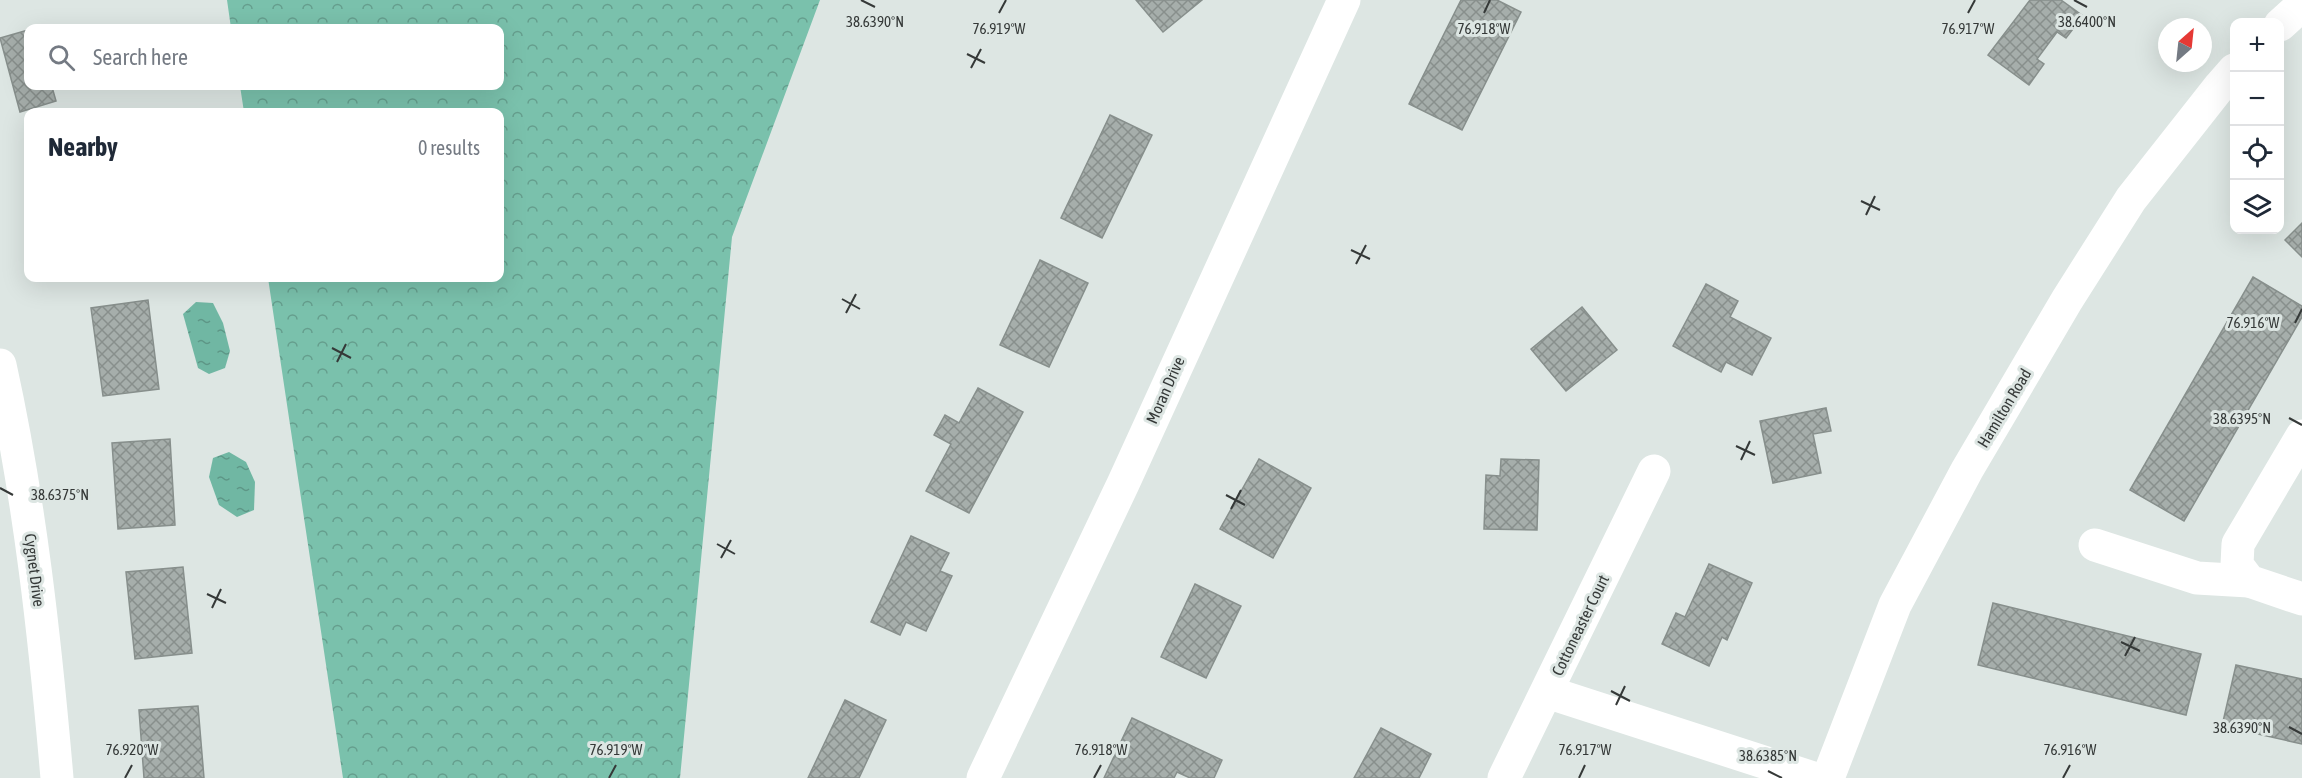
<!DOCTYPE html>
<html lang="en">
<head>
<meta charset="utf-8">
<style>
  body { margin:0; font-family:"Asap Condensed",sans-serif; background:#f2f2f3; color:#1f2937 }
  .controls { position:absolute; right:18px; top:18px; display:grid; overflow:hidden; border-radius:12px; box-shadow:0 6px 24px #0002 }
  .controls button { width:54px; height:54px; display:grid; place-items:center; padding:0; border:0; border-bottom:2px solid #e0e1e3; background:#fff; color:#1f2937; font:30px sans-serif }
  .compass { position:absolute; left:2158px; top:18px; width:54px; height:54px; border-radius:50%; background:#fff; box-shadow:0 6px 24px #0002; rotate:27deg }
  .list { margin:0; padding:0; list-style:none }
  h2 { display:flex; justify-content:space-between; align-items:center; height:78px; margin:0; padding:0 24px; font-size:26px }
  h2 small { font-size:20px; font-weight:400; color:#747a83 }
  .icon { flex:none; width:33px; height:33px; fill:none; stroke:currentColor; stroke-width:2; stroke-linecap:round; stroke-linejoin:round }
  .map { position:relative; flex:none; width:2302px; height:778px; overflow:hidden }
  .search { position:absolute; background:#fff; box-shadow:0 6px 24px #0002; left:24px; top:24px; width:480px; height:66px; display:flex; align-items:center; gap:15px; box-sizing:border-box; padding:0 21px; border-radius:12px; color:#747a83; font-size:22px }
  .panel { position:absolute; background:#fff; box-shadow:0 6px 24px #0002; left:24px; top:108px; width:480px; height:174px; border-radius:12px }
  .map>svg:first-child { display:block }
  .forest { fill:url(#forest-crowns) }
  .water { fill:url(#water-ripples) }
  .building { fill:url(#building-cross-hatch); stroke:#878f8c; stroke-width:1.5 }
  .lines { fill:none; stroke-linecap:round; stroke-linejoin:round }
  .minor { stroke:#fff; stroke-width:33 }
  .ticks { fill:none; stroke:#353938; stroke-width:2 }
  .labels { text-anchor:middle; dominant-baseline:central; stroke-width:6; stroke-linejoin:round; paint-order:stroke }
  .street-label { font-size:16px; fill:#353938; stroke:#dde6e3 }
  .ticks-label { font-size:15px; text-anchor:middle; fill:#353938; stroke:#dde6e3; stroke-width:6; stroke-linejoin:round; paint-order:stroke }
</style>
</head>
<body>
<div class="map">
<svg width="2302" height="778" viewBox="0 0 2302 778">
  <defs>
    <pattern id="forest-crowns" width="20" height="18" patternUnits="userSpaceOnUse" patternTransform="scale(1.5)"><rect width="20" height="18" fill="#7ac1ac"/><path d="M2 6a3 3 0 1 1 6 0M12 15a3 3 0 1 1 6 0" fill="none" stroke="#659e8d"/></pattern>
    <pattern id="water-ripples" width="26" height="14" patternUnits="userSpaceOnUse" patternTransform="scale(1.5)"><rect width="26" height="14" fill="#70b7a3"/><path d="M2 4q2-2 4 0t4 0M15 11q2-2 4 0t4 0" fill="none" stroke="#5d9686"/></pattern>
    <pattern id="building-cross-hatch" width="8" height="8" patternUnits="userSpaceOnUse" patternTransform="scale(1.5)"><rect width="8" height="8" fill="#a6aeab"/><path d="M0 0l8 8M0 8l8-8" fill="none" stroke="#888f8c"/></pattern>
  </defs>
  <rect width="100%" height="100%" fill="#dde6e3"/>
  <path class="forest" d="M227,0H820L732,237L680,778H343L268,278H500V112H244L240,86H500V28H231Z"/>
  <g class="water">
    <path d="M196,302L213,303L223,323L230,351L225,368L209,374L198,368L183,314Z"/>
    <path d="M229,452L246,462L255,482L254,510L237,517L219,505L209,477L213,458Z"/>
  </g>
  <g class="building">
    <path d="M1136,0H1202L1163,32Z"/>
    <path d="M1461,0H1497L1521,12L1462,130L1409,104Z"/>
    <path d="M2030,0H2061L2083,16L2066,38L2057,32L2037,59L2044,64L2029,85L1988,55Z"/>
    <path d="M28,30V86H57L52,87L56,101L20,112L0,38Z"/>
    <path d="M1110,115L1152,135L1102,238L1061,218Z"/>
    <path d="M2302,223V257L2285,240Z"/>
    <path d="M1040,260L1088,283L1049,367L1000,345Z"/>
    <path d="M2253,277L2302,306V317L2184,521L2130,490Z"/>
    <path d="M1706,284L1738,301L1730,317L1771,338L1752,375L1726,362L1721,372L1673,346Z"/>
    <path d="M148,300L159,389L103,396L91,308Z"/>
    <path d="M1582,307L1617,350L1566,391L1531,349Z"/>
    <path d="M978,388L1023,412L969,513L926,491L951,444L934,435L945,415L959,423Z"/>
    <path d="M1826,408L1831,431L1813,434L1821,473L1773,483L1760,421Z"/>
    <path d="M170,439L175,525L118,529L112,443Z"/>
    <path d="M1259,459L1311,488L1273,558L1220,529Z"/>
    <path d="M1501,459L1539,460L1537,530L1484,529L1486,475L1500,476Z"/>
    <path d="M911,536L949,553L940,571L952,576L926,631L906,622L900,635L871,622Z"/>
    <path d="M1709,564L1752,583L1727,640L1722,637L1709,666L1662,644L1676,613L1685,617Z"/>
    <path d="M183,567L192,653L135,659L126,572Z"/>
    <path d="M1195,584L1241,606L1206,678L1161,657Z"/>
    <path d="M1993,603L2201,654L2186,715L1978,665Z"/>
    <path d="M2236,665L2302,679V744L2222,726Z"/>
    <path d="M845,700L886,720L859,778H808Z"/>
    <path d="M198,706L204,778H144L139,710Z"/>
    <path d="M1132,718L1222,760L1214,778H1190L1177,772L1174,778H1104Z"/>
    <path d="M1381,728L1431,754L1419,778H1354Z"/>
  </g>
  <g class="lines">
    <g class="minor">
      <path d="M2280,25L2302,5"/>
      <path d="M0,365C30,501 45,639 57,778"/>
      <path d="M2302,436L2238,544L2237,565L2249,581L2302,599"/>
      <path d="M2095,545L2197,578L2249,581"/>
      <path d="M1547,692L1813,778"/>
      <path d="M983,778L1123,484L1344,0"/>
      <path d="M1504,778L1654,471"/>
      <path d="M1828,778L1895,605L1967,470L2067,300L2131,199L2220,86L2234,70"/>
    </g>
  </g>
  <path class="ticks" d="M861,0L875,7M2074,0L2087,7M999,13L1006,0M1484,13L1490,0M1968,13L1975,0M967,54L985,63M971,68L981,49M1861,201L1880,210M1866,215L1875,196M1351,250L1370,259M1356,264L1366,245M842,299L860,309M846,313L856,294M2295,323L2302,309M332,348L351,358M337,362L346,344M2289,418L2302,425M1736,446L1755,455M1741,460L1750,441M0,488L13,495M1226,495L1245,505M1231,509L1241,490M717,544L735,554M721,558L731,540M207,594L226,603M212,608L221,589M2121,642L2140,651M2125,656L2135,637M1611,691L1630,701M1616,705L1625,686M2289,727L2302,734M1768,771L1782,778M125,778L132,765M609,778L616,765M1094,778L1101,765M1579,778L1585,765M2063,778L2070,765"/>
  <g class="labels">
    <g class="street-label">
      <text transform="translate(1165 390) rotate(-66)">Moran Drive</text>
      <text transform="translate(2004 408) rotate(-59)">Hamilton Road</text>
      <text transform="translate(35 570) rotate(83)">Cygnet Drive</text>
      <text transform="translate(1580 625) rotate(-64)">Cottoneaster Court</text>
    </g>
  </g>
  <g class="ticks-label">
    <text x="875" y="27">38.6390°N</text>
    <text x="2087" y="27">38.6400°N</text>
    <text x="999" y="34">76.919°W</text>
    <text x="1484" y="34">76.918°W</text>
    <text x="1968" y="34">76.917°W</text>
    <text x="2253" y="328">76.916°W</text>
    <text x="2242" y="424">38.6395°N</text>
    <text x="60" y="500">38.6375°N</text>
    <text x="2242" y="733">38.6390°N</text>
    <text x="132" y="755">76.920°W</text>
    <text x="616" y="755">76.919°W</text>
    <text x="1101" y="755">76.918°W</text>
    <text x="1585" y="755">76.917°W</text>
    <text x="2070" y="755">76.916°W</text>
    <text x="1768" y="761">38.6385°N</text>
  </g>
</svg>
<div class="controls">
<button>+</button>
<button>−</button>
<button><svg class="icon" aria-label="locate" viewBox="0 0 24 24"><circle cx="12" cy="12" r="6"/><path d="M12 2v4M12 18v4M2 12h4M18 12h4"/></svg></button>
<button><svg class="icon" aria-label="layers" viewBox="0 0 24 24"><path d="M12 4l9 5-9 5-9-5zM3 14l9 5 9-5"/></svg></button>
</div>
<svg class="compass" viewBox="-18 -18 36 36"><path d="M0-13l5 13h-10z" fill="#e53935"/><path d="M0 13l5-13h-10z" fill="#747a83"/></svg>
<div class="search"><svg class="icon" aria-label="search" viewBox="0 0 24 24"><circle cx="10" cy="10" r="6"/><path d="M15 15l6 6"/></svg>Search here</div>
<section class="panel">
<h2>Nearby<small>0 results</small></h2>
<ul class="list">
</ul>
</section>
</div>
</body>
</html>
